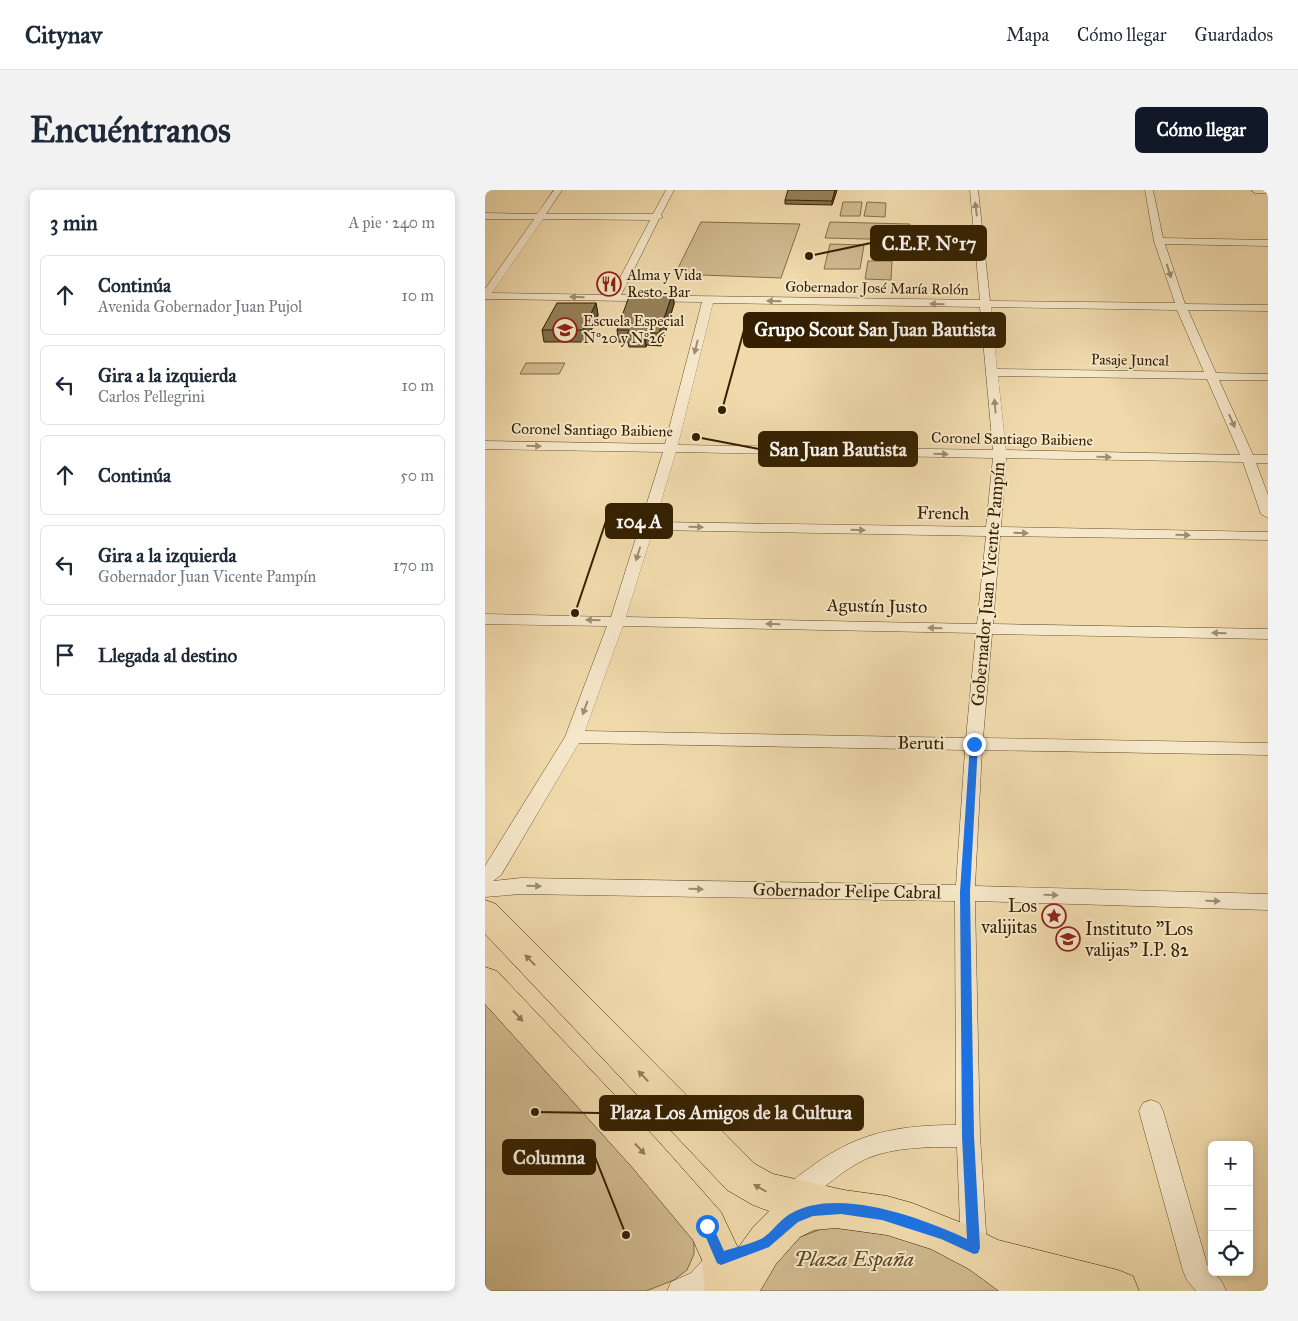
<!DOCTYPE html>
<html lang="es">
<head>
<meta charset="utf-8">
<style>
  body { margin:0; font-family:"IM FELL Great Primer",serif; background:#f2f2f3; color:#1f2937 }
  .controls { position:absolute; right:15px; bottom:15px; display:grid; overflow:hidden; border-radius:8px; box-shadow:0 2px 8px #0003 }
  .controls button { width:45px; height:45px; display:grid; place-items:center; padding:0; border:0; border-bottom:1px solid #e0e1e3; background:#fff; color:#1f2937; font:25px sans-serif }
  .stop { position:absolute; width:15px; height:15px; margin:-11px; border:4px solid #1a73e8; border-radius:50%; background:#fff }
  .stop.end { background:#1a73e8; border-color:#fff; box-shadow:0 1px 5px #0008 }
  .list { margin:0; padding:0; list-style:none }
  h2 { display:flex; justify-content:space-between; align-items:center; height:65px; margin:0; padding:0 20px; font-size:21px }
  h2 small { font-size:16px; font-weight:400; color:#747a83 }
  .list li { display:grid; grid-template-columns:32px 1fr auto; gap:15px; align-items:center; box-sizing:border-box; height:80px; margin:0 10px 10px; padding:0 10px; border:1px solid #e0e1e3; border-radius:8px }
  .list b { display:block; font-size:19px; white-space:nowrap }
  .list p { margin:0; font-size:16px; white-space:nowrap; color:#747a83 }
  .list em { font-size:16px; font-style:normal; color:#747a83 }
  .icon { flex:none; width:28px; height:28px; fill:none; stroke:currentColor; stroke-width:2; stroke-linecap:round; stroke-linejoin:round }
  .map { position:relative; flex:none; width:783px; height:1101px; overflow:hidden; border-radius:8px }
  header { display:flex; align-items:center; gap:30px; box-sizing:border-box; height:70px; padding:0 25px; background:#fff; border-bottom:1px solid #e0e1e3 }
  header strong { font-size:24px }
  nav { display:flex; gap:28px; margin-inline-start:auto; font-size:18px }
  .intro { display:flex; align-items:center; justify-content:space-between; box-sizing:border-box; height:120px; padding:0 30px }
  h1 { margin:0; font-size:35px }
  .button { padding:12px 22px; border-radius:8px; background:#111827; color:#fff; font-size:18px; font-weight:700 }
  main { display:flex; gap:30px; padding:0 30px }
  aside { flex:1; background:#fff; border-radius:8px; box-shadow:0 2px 8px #0003 }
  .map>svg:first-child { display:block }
  .green { fill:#d0ba8f; stroke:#826d48 }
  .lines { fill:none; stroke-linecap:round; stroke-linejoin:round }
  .minor-casing { stroke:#634e2b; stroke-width:1 }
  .primary-casing { stroke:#342000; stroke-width:1 }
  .minor { fill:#f5e7c9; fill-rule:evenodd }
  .primary { fill:#f0daac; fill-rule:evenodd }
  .wall { fill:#816f4d; stroke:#342000 }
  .shaded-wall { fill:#695a3e; stroke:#342000 }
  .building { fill:#968159; stroke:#342000 }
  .oneway { fill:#9e8d6f }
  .oneway2 { fill:#927d56 }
  .route { fill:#1a73e8 }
  .labels { text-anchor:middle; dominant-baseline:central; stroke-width:4; stroke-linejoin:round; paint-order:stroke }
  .far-poi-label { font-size:15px; fill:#342000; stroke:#f5e7c9; text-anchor:start }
  .far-street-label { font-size:15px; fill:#342000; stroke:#f5e7c9 }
  .street-label { font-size:18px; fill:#342000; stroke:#f5e7c9 }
  .poi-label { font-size:18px; fill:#342000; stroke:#f5e7c9; text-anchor:end }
  .near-park-label { font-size:21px; font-style:italic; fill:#5b4624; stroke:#f5e7c9 }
  .leader { fill:none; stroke:#342000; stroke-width:2 }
  .callout-dot { fill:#342000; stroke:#f5e7c9; stroke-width:2 }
  .callout { fill:#342000; stroke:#342000; stroke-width:2 }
  .callout-label { font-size:19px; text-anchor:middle; font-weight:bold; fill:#fff }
</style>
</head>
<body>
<header>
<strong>Citynav</strong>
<nav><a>Mapa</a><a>Cómo llegar</a><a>Guardados</a></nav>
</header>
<div class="intro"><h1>Encuéntranos</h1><a class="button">Cómo llegar</a></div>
<main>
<aside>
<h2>3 min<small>A pie · 240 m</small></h2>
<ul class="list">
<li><svg class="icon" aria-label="ahead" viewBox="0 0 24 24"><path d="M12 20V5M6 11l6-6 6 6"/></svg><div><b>Continúa</b><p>Avenida Gobernador Juan Pujol</p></div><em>10 m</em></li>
<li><svg class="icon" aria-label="left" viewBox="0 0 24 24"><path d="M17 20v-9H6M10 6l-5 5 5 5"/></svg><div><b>Gira a la izquierda</b><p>Carlos Pellegrini</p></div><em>10 m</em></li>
<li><svg class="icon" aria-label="ahead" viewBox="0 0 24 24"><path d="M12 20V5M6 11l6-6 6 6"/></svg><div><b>Continúa</b></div><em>50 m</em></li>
<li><svg class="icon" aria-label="left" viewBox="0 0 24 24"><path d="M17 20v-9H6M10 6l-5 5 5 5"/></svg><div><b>Gira a la izquierda</b><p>Gobernador Juan Vicente Pampín</p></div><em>170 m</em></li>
<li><svg class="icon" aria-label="arrive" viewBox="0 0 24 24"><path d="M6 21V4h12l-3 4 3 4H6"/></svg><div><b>Llegada al destino</b></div></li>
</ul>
</aside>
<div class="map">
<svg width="783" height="1101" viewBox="0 0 783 1101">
  <rect width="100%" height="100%" fill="#f0daac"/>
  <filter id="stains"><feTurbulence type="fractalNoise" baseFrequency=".004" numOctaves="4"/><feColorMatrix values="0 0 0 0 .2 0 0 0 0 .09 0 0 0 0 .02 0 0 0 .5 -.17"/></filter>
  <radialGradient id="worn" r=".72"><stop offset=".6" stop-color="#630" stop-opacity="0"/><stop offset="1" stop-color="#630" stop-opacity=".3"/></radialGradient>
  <g class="green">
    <path d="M358,12H377L375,26H355Z"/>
    <path d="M382,12L401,13L400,27L379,26Z"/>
    <path d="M216,32L315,34L296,88L190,84Z"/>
    <path d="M345,32L425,34L424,50L340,48Z"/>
    <path d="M345,54L379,55L375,79H339Z"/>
    <path d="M383,71H407L406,90L380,89Z"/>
    <path d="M41,173H80L74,184H35Z"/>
    <path d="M0,812L209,1045V1064L202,1080L189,1090L161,1101H0Z"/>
    <path d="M366,1036L396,1039L468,1066L520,1101H269L271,1095L315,1047L339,1038Z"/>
  </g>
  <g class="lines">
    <g class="minor-casing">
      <g id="minor">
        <path d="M69,0H77L61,24H168L181,0H189L176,25L178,27L174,29L136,105L495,110L485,0H493L505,111L690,113L669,51L660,0H668L678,48L783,50V56L680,54L700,114L783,115V121L703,120L731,183L783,184V190H734L768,265H783V273H771L783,305V328L776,324L758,272L521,268L516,337L783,342V350L515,346L508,434L783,439V449L507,444L498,548L783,553V565L497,560L490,696L783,704V720L490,711L495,946L502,1058L498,1067L489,1071L480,1067L476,1058L472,957C443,957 410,957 383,968C358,979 338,999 316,1015L307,1018L298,1015L295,1006L298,997C316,985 333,970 352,960C389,939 429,935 471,935L470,711L36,704L0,707V676L80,547L122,436L0,434V424L126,427L178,262L0,259V251L180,254L217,112L0,109V99L49,29H0V23L52,24ZM58,29L165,30L126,105L7,103ZM228,113L495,117L508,260L193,255ZM506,117L692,120L719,182L512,179ZM513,186L722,189L755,265L521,260ZM191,262L508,268L501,337L170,332ZM168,340L501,346L492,434L141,427ZM138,436L491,443L481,548L100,541ZM94,553L480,560L471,695L36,688L8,691L16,685Z"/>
        <path d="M766,0H783V3H770Z"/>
        <path d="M666,910L674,913L678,921L722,1074L727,1082H729L737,1092L741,1101H711L702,1090L698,1081L654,921L658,913Z"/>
        <path d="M235,1057L244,1061L248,1070L244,1079L225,1101H182L186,1092L206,1083L226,1061Z"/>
      </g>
    </g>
    <g class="primary-casing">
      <path id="primary" d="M0,710L11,714L270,974L288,984L359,1000L402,1006L427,1013L487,1037L513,1050L633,1080L648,1086L654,1101H514L484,1079L446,1059L402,1045L351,1038L329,1040L315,1047L291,1074L275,1101H220L217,1070L208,1050L147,977L0,814V777L12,781L173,951L236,1022L253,1058L269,1036L284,1021L268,1015L242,1000L0,744Z"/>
    </g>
    <use href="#minor" class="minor"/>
    <use href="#primary" class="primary"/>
  </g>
  <g class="wall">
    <path d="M352,0L347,15L300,14V10Z"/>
    <path d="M188,102L189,114L176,156L161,155V157H144L143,152H134L132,140Z"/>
    <path d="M111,113L113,125L101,152H59L57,140Z"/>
  </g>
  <g class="shaded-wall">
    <path d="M350,0H352L347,15V11Z"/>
    <path d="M188,102L189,114L176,156L174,143Z"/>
    <path d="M111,113L113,125L101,152L98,140Z"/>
    <path d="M160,143L161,155V157L159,145Z"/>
  </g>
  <g class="building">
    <path d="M303,0H350L347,11L300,10Z"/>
    <path d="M146,101L188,102L174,143H160L159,145H142L144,140H132Z"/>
    <path d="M72,113H111L98,140H57Z"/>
  </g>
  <defs><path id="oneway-solid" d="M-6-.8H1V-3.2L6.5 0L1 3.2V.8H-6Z" transform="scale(1.25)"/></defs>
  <g class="oneway">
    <use href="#oneway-solid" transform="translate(491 19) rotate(-97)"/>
    <use href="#oneway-solid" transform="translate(684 81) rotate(72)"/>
    <use href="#oneway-solid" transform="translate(92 107) rotate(-179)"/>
    <use href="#oneway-solid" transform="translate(289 111) rotate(-179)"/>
    <use href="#oneway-solid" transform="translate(452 114) rotate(-179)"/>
    <use href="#oneway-solid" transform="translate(211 157) rotate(104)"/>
    <use href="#oneway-solid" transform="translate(510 216) rotate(-95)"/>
    <use href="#oneway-solid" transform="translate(747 231) rotate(66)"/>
    <use href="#oneway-solid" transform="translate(49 256) rotate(1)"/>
    <use href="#oneway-solid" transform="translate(456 264) rotate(1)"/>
    <use href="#oneway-solid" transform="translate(619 267) rotate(1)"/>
    <use href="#oneway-solid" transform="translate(211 337) rotate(1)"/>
    <use href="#oneway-solid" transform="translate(373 340) rotate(1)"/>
    <use href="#oneway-solid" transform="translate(536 343) rotate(1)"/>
    <use href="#oneway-solid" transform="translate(698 345) rotate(1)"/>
    <use href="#oneway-solid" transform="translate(153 364) rotate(107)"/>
    <use href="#oneway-solid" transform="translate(108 430) rotate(-179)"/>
    <use href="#oneway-solid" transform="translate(288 434) rotate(-179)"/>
    <use href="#oneway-solid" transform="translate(450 438) rotate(-179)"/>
    <use href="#oneway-solid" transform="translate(734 443) rotate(-179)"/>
    <use href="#oneway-solid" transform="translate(100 518) rotate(110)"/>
    <use href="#oneway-solid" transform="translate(49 696) rotate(1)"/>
    <use href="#oneway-solid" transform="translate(211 699) rotate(1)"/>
    <use href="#oneway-solid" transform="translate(566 705) rotate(2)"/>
    <use href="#oneway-solid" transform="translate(728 711) rotate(2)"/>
  </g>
  <g class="oneway2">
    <use href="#oneway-solid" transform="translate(45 770) rotate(-134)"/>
    <use href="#oneway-solid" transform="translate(33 826) rotate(47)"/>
    <use href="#oneway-solid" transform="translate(158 886) rotate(-134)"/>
    <use href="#oneway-solid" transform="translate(155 959) rotate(47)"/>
    <use href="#oneway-solid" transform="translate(275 998) rotate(-150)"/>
  </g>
  <path class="route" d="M489,551L493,554L485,702L489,946L495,1058L493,1063L489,1064L456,1049L397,1030L356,1024L328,1026L313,1032L284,1057L236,1075L232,1073L216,1036L218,1032L222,1030L226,1032L239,1061C251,1057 265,1054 276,1049C287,1043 294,1030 305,1024C352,996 437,1028 482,1049L477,946L475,702L485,554Z"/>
  <defs>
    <g id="restaurant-ring" transform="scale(1.25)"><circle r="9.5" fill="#f5e7c9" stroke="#8f2418" stroke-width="1.5"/><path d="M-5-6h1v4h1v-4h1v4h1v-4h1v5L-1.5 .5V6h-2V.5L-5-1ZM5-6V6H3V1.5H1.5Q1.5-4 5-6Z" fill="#8f2418"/></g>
    <g id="school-ring" transform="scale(1.25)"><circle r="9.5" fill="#f5e7c9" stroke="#8f2418" stroke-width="1.5"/><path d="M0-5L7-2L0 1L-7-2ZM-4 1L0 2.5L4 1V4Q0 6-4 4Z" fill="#8f2418"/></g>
    <g id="sight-ring" transform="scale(1.25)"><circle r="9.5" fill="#f5e7c9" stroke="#8f2418" stroke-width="1.5"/><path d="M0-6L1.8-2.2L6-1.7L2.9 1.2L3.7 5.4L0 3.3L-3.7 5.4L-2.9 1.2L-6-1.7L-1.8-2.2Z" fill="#8f2418"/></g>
  </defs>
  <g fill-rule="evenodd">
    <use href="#restaurant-ring" x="124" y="94"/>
    <use href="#school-ring" x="80" y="140"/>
    <use href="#sight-ring" x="569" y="726"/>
    <use href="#school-ring" x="583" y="749"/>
  </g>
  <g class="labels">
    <g class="far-poi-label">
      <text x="142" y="85">Alma y Vida<tspan x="142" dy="17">Resto-Bar</tspan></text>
      <text x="98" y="131">Escuela Especial<tspan x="98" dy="17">Nº20 y Nº26</tspan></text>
    </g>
    <g class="far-street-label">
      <text transform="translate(392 98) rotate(1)">Gobernador José María Rolón</text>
      <text transform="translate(645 170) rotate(1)">Pasaje Juncal</text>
      <text transform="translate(107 240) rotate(1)">Coronel Santiago Baibiene</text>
      <text transform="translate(527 249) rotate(1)">Coronel Santiago Baibiene</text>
    </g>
    <g class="street-label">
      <text transform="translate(458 323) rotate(1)">French</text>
      <text transform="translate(503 394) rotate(-85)">Gobernador Juan Vicente Pampín</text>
      <text transform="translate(392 416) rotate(1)">Agustín Justo</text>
      <text transform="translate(436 553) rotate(1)">Beruti</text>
      <text transform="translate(362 701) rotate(1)">Gobernador Felipe Cabral</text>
    </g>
    <g class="poi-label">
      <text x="552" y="716">Los<tspan x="552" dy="21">valijitas</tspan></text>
      <text x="600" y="739" text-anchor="start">Instituto "Los<tspan x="600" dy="21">valijas" I.P. 82</tspan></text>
    </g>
    <g class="near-park-label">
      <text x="369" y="1069">Plaza España</text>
    </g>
  </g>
  <path class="leader" d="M324 66L386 53M237 220L259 140M211 247L274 259M90 423L121 331M50 922L115 923M141 1045L110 967"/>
  <g class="callout-dot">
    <circle cx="324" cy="66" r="5"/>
    <circle cx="237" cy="220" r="5"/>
    <circle cx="211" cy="247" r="5"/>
    <circle cx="90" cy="423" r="5"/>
    <circle cx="50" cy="922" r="5"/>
    <circle cx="141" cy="1045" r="5"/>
  </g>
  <g class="callout">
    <rect x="386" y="36" width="115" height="34" rx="5"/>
    <rect x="259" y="123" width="261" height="34" rx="5"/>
    <rect x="274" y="242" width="158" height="34" rx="5"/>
    <rect x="121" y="314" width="66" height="34" rx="5"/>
    <rect x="115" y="906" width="263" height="34" rx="5"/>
    <rect x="18" y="950" width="92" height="34" rx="5"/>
  </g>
  <g class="callout-label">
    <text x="444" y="60">C.E.F. Nº17</text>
    <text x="390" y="146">Grupo Scout San Juan Bautista</text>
    <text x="353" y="266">San Juan Bautista</text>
    <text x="154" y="338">104 A</text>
    <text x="246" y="929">Plaza Los Amigos de la Cultura</text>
    <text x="64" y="974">Columna</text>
  </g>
  <rect width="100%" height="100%" filter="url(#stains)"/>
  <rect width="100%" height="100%" fill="url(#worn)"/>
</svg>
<div class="controls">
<button>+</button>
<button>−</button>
<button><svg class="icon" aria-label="locate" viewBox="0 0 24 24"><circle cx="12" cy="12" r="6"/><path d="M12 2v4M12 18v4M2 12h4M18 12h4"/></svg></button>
</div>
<div class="stop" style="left:222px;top:1036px"></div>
<div class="stop end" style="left:489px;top:554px"></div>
</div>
</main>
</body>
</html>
